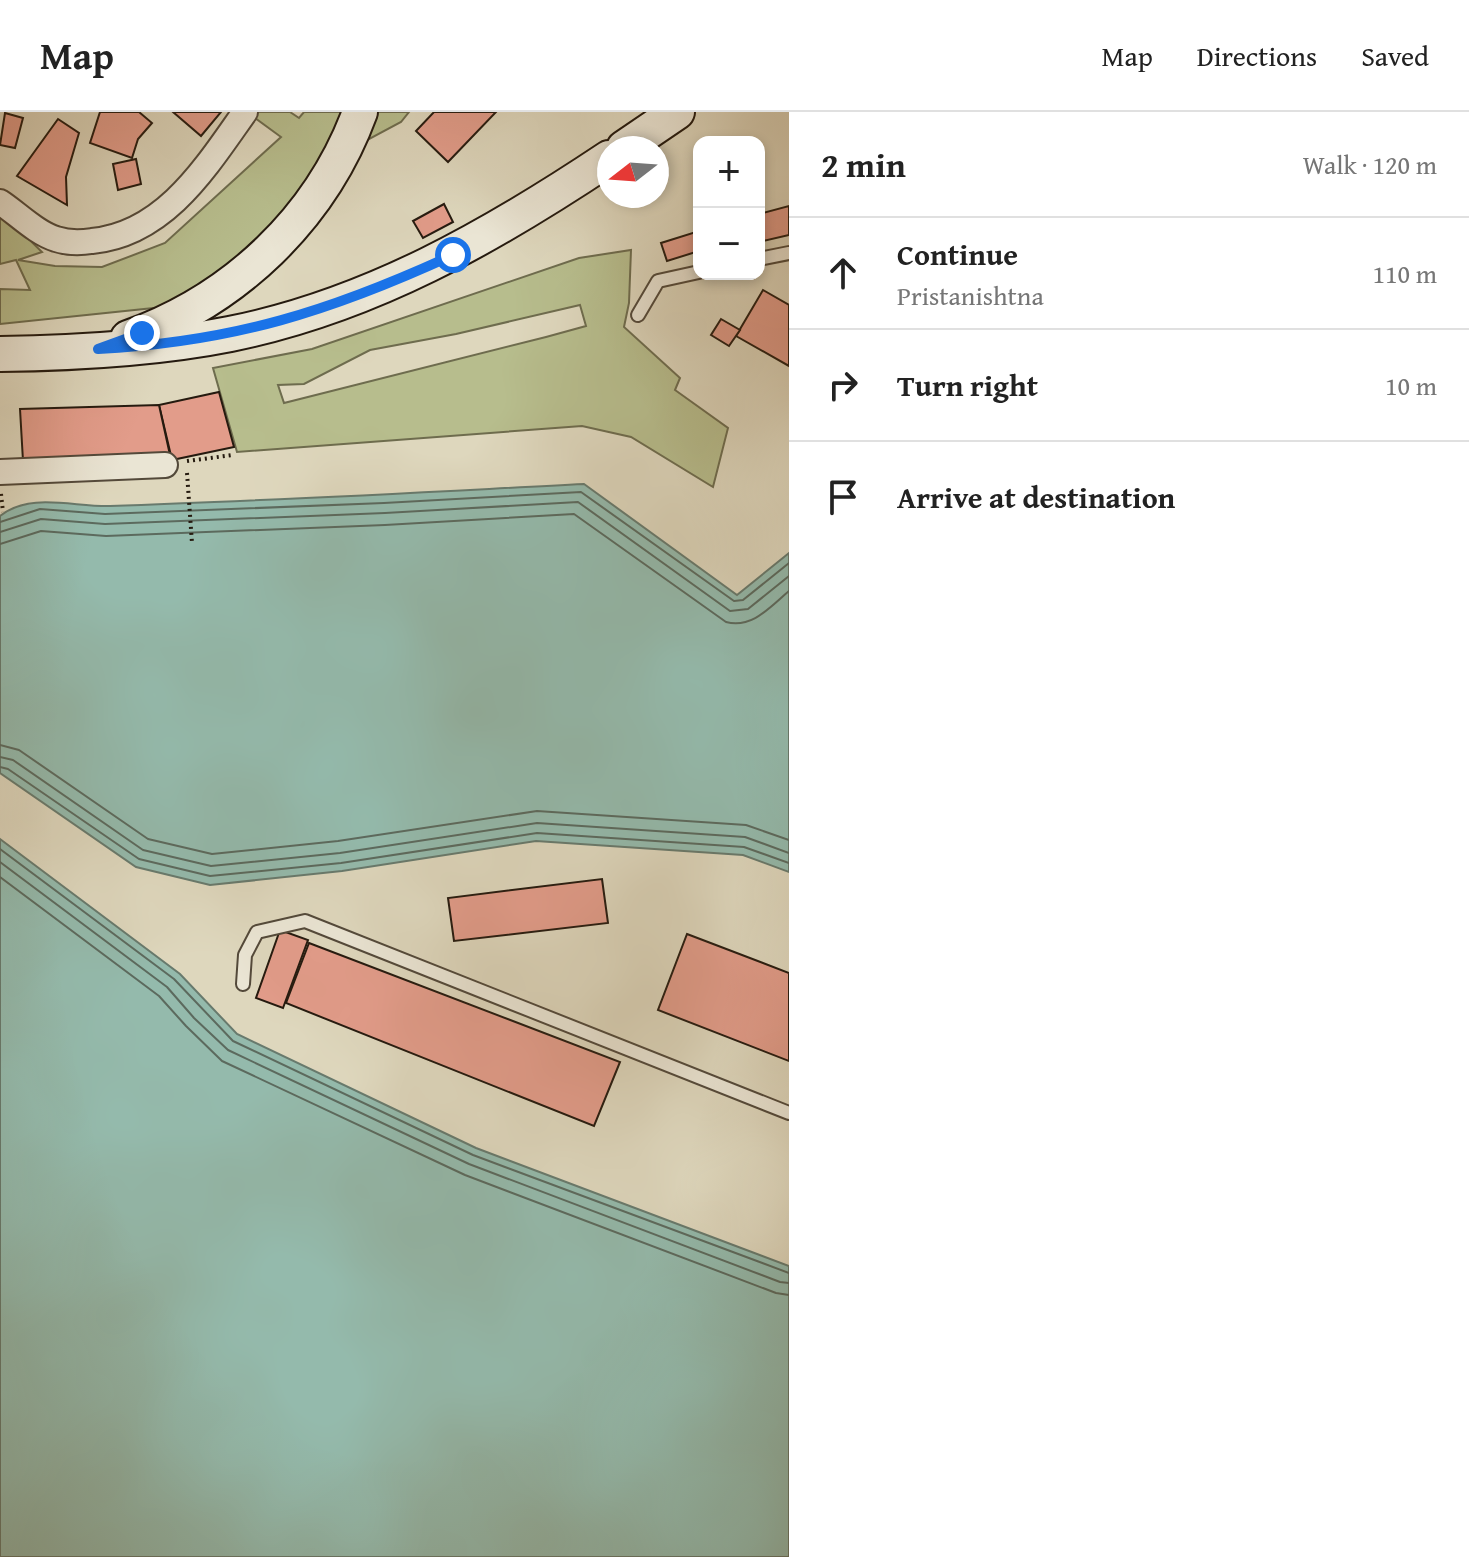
<!DOCTYPE html>
<html lang="en">
<head>
<meta charset="utf-8">
<style>
  body { margin:0; font-family:"Gentium Book Plus",serif; background:#f2f2f2; color:#222 }
  .controls { position:absolute; right:24px; top:24px; display:grid; overflow:hidden; border-radius:16px; box-shadow:0 4px 12px #0003 }
  .controls button { width:72px; height:72px; display:grid; place-items:center; padding:0; border:0; border-bottom:2px solid #e0e0e0; background:#fff; color:#222; font:40px sans-serif }
  .compass { position:absolute; left:597px; top:24px; width:72px; height:72px; border-radius:50%; background:#fff; box-shadow:0 4px 12px #0003; rotate:253deg }
  .stop { position:absolute; width:24px; height:24px; margin:-18px; border:6px solid #1a73e8; border-radius:50%; background:#fff }
  .stop.end { background:#1a73e8; border-color:#fff; box-shadow:0 2px 8px #0008 }
  .list { margin:0; padding:0; list-style:none }
  h2 { display:flex; justify-content:space-between; align-items:center; height:104px; margin:0; padding:0 32px; font-size:34px }
  h2 small { font-size:26px; font-weight:400; color:#767676 }
  .list li { display:grid; grid-template-columns:52px 1fr auto; gap:24px; align-items:center; box-sizing:border-box; height:112px; padding:0 32px; border-top:2px solid #e0e0e0 }
  .list b { display:block; font-size:30px; white-space:nowrap }
  .list p { margin:0; font-size:26px; white-space:nowrap; color:#767676 }
  .list em { font-size:26px; font-style:normal; color:#767676 }
  .icon { flex:none; width:44px; height:44px; fill:none; stroke:currentColor; stroke-width:2; stroke-linecap:round; stroke-linejoin:round }
  .map { position:relative; flex:none; width:789px; height:1445px; overflow:hidden }
  header { display:flex; align-items:center; gap:48px; box-sizing:border-box; height:112px; padding:0 40px; background:#fff; border-bottom:2px solid #e0e0e0 }
  header strong { font-size:38px }
  nav { display:flex; gap:44px; margin-inline-start:auto; font-size:28px }
  main { display:flex }
  aside { flex:1; background:#fff }
  .map>svg:first-child { display:block }
  .green { fill:#b7bd8d; stroke:#6e6c4e; stroke-width:2; fill-rule:evenodd }
  .water { fill:#94baac; stroke:#687a6d; stroke-width:2 }
  .lines { fill:none; stroke-linecap:round; stroke-linejoin:round }
  .shore { stroke:#5c6a5e; stroke-width:2 }
  .building { fill:#e29c8a; stroke:#251a0f; stroke-width:2 }
  .lane-casing { stroke:#53493a; stroke-width:16 }
  .street-casing { stroke:#53493a; stroke-width:28 }
  .secondary-casing { stroke:#251a0f; stroke-width:38 }
  .path { stroke:#251a0f; stroke-width:4; stroke-dasharray:2 4; stroke-linecap:butt }
  .lane { stroke:#eae5d4; stroke-width:12 }
  .street { stroke:#eae5d4; stroke-width:24 }
  .secondary { stroke:#eae5d4; stroke-width:34 }
  .route { stroke:#1a73e8; stroke-width:10 }
</style>
</head>
<body>
<header>
<strong>Map</strong>
<nav><a>Map</a><a>Directions</a><a>Saved</a></nav>
</header>
<main>
<div class="map">
<svg width="789" height="1445" viewBox="0 0 789 1445">
  <rect width="100%" height="100%" fill="#ded7bd"/>
  <filter id="stains"><feTurbulence type="fractalNoise" baseFrequency=".0025" numOctaves="4"/><feColorMatrix values="0 0 0 0 .2 0 0 0 0 .09 0 0 0 0 .02 0 0 0 .5 -.17"/></filter>
  <radialGradient id="worn" r=".72"><stop offset=".6" stop-color="#630" stop-opacity="0"/><stop offset="1" stop-color="#630" stop-opacity=".3"/></radialGradient>
  <g class="green">
    <path d="M247,0H290L299,6L304,0H409L401,10L354,35L192,192L0,212V177L30,178L16,148L0,152V99L42,140L18,148L55,154L102,155L165,131L281,25Z"/>
    <path d="M631,138L629,191L624,215L680,266L675,278L728,316L713,375L631,325L582,314L237,340L213,256L312,237L579,146ZM580,193L586,214L546,225L284,291L278,273L304,272L370,238L456,222Z"/>
  </g>
  <g class="water">
    <path d="M584,372L737,483L789,441V760L743,743L536,729L342,759L210,773L136,755L0,661V404C30,380 73,395 110,394C268,389 426,380 584,372Z"/>
    <path d="M0,727L180,862L237,922L476,1036L789,1154V1445H0Z"/>
  </g>
  <g class="lines">
    <g class="shore">
      <path d="M0,410L40,397L105,402L384,391L581,380L734,489L743,488L789,451"/>
      <path d="M0,420L41,407L105,412L385,401L578,390L730,499L748,497L789,464"/>
      <path d="M0,432L41,419L106,424L385,413L574,402L726,510C752,517 770,495 789,479"/>
      <path d="M0,633L19,638L148,727L212,742L338,729L537,699L746,713L789,728"/>
      <path d="M0,645L13,648L143,738L211,754L340,741L537,711L745,725L789,741"/>
      <path d="M0,655L8,657L139,747L210,764L341,751L537,721L744,735L789,751"/>
      <path d="M0,737L174,867L233,929L473,1043L789,1161"/>
      <path d="M0,750L167,875L194,906L228,938L469,1052L780,1170L789,1171"/>
      <path d="M0,765L159,884L186,914L222,949L465,1063L776,1181L789,1183"/>
    </g>
  </g>
  <g class="building">
    <path d="M100,0H139L152,11L138,27L132,46L90,31Z"/>
    <path d="M173,0H221L201,24Z"/>
    <path d="M434,0H496L448,50L416,19Z"/>
    <path d="M5,1L23,6L15,36L0,33Z"/>
    <path d="M58,7L79,21L66,65L67,93L17,64Z"/>
    <path d="M136,47L141,72L118,78L113,52Z"/>
    <path d="M444,92L453,110L423,126L413,109Z"/>
    <path d="M789,94V123L759,130V102Z"/>
    <path d="M699,119V139L667,149L661,131Z"/>
    <path d="M763,178L789,193V254L736,224Z"/>
    <path d="M721,207L740,218L729,234L711,223Z"/>
    <path d="M219,280L234,335L172,348L159,293Z"/>
    <path d="M159,293L170,343L23,349L20,297Z"/>
    <path d="M602,767L608,811L454,829L448,786Z"/>
    <path d="M280,818L308,828L283,896L256,886Z"/>
    <path d="M687,822L789,861V949L658,898Z"/>
    <path d="M309,831L620,950L594,1014L286,891Z"/>
  </g>
  <g class="lines">
    <g class="lane-casing">
      <g id="lane">
        <path d="M759,147L789,141"/>
        <path d="M638,203L658,169L699,160"/>
        <path d="M243,872L245,843L257,820L305,809L789,1001"/>
      </g>
    </g>
    <g class="street-casing">
      <g id="street">
        <path d="M0,90C17,101 36,121 56,127C68,131 79,131 92,129C165,122 206,55 245,0"/>
        <path d="M0,360L165,353"/>
      </g>
    </g>
    <g class="secondary-casing">
      <g id="secondary">
        <path d="M624,36L677,0"/>
        <path d="M128,226C235,188 321,106 360,0"/>
        <path d="M0,242C76,241 155,237 230,222C370,194 492,124 609,46"/>
      </g>
    </g>
    <g class="path">
      <path d="M187,349L233,343"/>
      <path d="M187,361L192,431"/>
      <path d="M1,382L3,400"/>
    </g>
    <use href="#lane" class="lane"/>
    <use href="#street" class="street"/>
    <use href="#secondary" class="secondary"/>
  </g>
  <g class="lines">
    <path class="route" d="M142,221L98,237C233,230 331,199 453,143"/>
  </g>
  <rect width="100%" height="100%" filter="url(#stains)"/>
  <rect width="100%" height="100%" fill="url(#worn)"/>
</svg>
<div class="controls">
<button>+</button>
<button>−</button>
</div>
<svg class="compass" viewBox="-18 -18 36 36"><path d="M0-13l5 13h-10z" fill="#e53935"/><path d="M0 13l5-13h-10z" fill="#767676"/></svg>
<div class="stop" style="left:453px;top:143px"></div>
<div class="stop end" style="left:142px;top:221px"></div>
</div>
<aside>
<h2>2 min<small>Walk · 120 m</small></h2>
<ul class="list">
<li><svg class="icon" aria-label="ahead" viewBox="0 0 24 24"><path d="M12 20V5M6 11l6-6 6 6"/></svg><div><b>Continue</b><p>Pristanishtna</p></div><em>110 m</em></li>
<li><svg class="icon" aria-label="right" viewBox="0 0 24 24"><path d="M7 20v-9h11M14 6l5 5-5 5"/></svg><div><b>Turn right</b></div><em>10 m</em></li>
<li><svg class="icon" aria-label="arrive" viewBox="0 0 24 24"><path d="M6 21V4h12l-3 4 3 4H6"/></svg><div><b>Arrive at destination</b></div></li>
</ul>
</aside>
</main>
</body>
</html>
